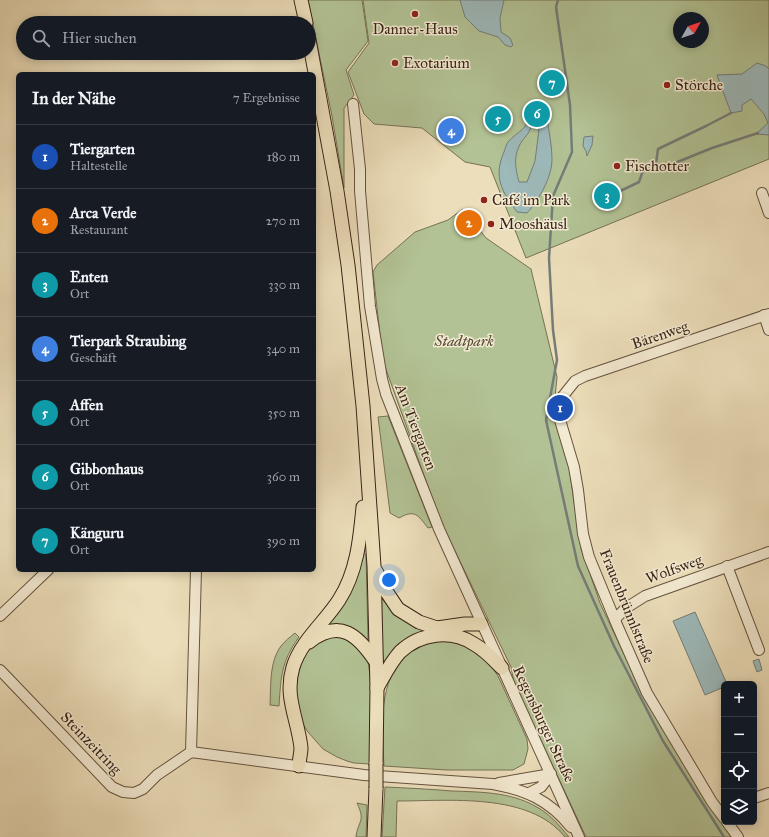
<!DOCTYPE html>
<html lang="de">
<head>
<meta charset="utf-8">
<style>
  body { margin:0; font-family:"IM FELL Great Primer",serif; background:#20242c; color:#f1f3f6 }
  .controls { position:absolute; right:12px; bottom:12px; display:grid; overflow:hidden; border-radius:6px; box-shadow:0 2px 10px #0003 }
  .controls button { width:36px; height:36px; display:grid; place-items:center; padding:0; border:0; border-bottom:1px solid #363941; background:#171b24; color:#f1f3f6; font:20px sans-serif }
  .compass { position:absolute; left:673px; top:12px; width:36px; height:36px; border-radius:50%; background:#171b24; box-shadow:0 2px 10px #0003; rotate:50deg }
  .you { position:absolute; left:389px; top:580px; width:14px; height:14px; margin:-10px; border:3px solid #fff; border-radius:50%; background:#1a73e8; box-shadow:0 0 0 6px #1a73e833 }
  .badge { display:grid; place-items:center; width:26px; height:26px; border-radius:50%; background:#c59692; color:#fff; font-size:13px; font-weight:700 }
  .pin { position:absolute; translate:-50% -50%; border:2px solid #fff; box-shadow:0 1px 4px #0006 }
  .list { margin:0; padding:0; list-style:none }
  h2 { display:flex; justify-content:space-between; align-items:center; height:52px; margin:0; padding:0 16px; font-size:17px }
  h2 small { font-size:13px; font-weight:400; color:#9ea1a6 }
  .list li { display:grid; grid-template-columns:26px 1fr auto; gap:12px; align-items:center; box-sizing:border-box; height:64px; padding:0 16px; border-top:1px solid #363941 }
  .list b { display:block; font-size:15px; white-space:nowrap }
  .list p { margin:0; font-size:13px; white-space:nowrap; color:#9ea1a6 }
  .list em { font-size:13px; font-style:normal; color:#9ea1a6 }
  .icon { flex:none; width:22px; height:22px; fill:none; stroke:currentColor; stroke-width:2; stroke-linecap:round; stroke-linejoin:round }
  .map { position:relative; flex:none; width:769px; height:837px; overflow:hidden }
  .search { position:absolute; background:#171b24; box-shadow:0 2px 10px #0003; left:16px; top:16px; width:300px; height:44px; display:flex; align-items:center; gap:10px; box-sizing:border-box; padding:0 14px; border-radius:22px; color:#9ea1a6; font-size:15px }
  .panel { position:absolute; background:#171b24; box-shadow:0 2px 10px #0003; left:16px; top:72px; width:300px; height:500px; border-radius:6px }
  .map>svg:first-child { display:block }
  .green { fill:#b2c294; stroke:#767255; fill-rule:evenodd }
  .water { fill:#9db9ba; stroke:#757d78 }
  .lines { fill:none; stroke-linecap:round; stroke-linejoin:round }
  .stream { stroke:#757d78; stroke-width:2.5 }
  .minor-casing { stroke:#66523f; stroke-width:12 }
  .major-casing { stroke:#392316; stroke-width:15 }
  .minor { stroke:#f3ead2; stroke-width:10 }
  .major { stroke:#ecdeba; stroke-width:13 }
  .major-bridge-casing { stroke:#392316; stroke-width:15; stroke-linecap:butt }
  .major-bridge { stroke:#ecdeba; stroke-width:13 }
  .poi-dot { fill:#8f2418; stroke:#f3ead2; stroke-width:1.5 }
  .labels { text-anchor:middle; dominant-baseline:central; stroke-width:3; stroke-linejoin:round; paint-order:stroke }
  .poi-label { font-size:15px; fill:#392316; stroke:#f3ead2; text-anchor:start }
  .street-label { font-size:15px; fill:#392316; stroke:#f3ead2 }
  .park-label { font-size:15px; font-style:italic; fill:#574b36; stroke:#f3ead2 }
</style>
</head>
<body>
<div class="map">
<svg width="769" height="837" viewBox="0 0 769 837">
  <rect width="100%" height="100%" fill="#ecdeba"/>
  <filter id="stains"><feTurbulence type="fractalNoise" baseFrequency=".005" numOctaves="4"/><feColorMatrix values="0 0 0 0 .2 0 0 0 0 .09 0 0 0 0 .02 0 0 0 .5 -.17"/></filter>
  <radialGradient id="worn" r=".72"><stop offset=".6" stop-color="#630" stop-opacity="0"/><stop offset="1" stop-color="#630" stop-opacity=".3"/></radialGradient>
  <g class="green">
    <path d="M308,0H362L368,41L346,70L354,95L344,108V188L332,116Z"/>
    <path d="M363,0H769V159L526,258L490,167L465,162L422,128L374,124L364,114L348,72L369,43ZM679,18H703V42H679Z"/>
    <path d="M463,209L486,238L531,269L557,377L554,408L556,424L569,467L581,549L590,574L600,603L628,663L656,716L732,837H586L514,683L511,667L440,520L383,361L373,272L377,265L415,232L448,220Z"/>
    <path d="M388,416L432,527L428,528C418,515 415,509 399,518L390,513L378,417Z"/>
    <path d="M364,553L366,555L368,640H366L326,625Z"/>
    <path d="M380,599H382L392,610L425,630V632L384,665L382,664Z"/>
    <path d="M295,633L299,637C281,662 281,677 279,706L270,705C271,687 269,662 281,646C285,641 290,637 295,633Z"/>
    <path d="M334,635L353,641L368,661L371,683L370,764L354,763L347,761L337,757L323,749L308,732L301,721L294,686L299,664L311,646Z"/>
    <path d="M451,640L475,650L492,667L498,676L527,739L528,749L524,764L513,770H447L384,766C382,727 377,681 408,653C414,648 419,643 427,641C434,640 443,641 451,640Z"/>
    <path d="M385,787C407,788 429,789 452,791C480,792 510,792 535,806C549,813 559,825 569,837H565C529,792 449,801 397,801L396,837H382Z"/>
    <path d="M357,803L367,805L366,837H356C358,820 366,822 357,803Z"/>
  </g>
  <g class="water">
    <path d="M460,0H504L500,18L501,32L510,38L513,45L511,47L505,45L498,37L479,31L465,17Z"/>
    <path d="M757,63L766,66L769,69V135L756,134L768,123L764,114L751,99L742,105V111L731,113L717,75L742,74Z"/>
    <path d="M544,118H547C549,132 552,146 552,159C552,177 539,200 527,213L517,212C502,192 493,177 504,152C505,149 506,144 509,141C515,134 525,130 528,121L532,124C530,132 527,135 522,141C513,155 515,167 519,182H527L535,161L540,121Z"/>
    <path d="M593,136L592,145L587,156L586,151L583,146L584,137Z"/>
    <path d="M603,183L607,192L612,195L611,199L606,201L598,188Z"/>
    <path d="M695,612L727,684H724V687L705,695L673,621Z"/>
    <path d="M759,659L762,670L757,672L753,661Z"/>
  </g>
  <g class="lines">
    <g class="stream">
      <path d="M558,0L556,7L570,105L572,152L553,196L549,258L553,330L557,360L546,420L578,566L614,646L663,741L724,837"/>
      <path d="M656,164L658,149L706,126L731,113"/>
      <path d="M612,195L639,182L645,165L656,164L665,167L712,148L758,133"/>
    </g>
    <g class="minor-casing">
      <g id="minor">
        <path d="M353,104L360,169V191L370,306L382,379L386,394L439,529L579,837"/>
        <path d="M762,193L769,213"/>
        <path d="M764,315L769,330"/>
        <path d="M727,566L759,650"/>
        <path d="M0,616L48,570"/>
        <path d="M615,619L626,608L645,596L769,552"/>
        <path d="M0,670L112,787L123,792L134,793L143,789L157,775L191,752L364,775L493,784C526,790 549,800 571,827"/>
        <path d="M191,752L196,570"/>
        <path d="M499,783L551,774"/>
        <path d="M529,793L541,787L551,774"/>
        <path d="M754,798L769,793"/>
        <path d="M724,818L712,802L647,693L617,625L589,557L583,534L578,490L574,467L560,420L559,411V403L563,396L575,381L585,376L769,314"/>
        <path d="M727,822L738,837"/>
      </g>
    </g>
    <g class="major-casing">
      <g id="major">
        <path d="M301,0L306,23"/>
        <path d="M309,40L337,191L348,265L363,406L374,566L377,688L376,764"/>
        <path d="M376,571L386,591L398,609L419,622L437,628L465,624H481"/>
        <path d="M309,642C340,618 358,635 376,662"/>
        <path d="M377,688C384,676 390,663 400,652C420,633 451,629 474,644C485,650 493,659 502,668"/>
        <path d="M299,766C299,760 301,754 301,748C298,719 284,697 293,667C301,641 325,622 339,600C357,572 360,539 363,507"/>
        <path d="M374,837L376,788"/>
      </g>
    </g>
    <use href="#minor" class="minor"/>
    <use href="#major" class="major"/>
    <g class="major-bridge-casing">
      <path id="major-bridge" d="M376,788V764"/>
    </g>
    <use href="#major-bridge" class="major-bridge"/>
  </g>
  <g class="poi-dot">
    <circle cx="415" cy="14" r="4"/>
    <circle cx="395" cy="63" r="4"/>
    <circle cx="667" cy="85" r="4"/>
    <circle cx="617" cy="166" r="4"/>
    <circle cx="484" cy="200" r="4"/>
    <circle cx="491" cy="224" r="4"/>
  </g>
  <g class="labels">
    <g class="poi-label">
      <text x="415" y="29" text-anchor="middle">Danner-Haus</text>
      <text x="403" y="63">Exotarium</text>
      <text x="675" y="85">Störche</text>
      <text x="625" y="166">Fischotter</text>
      <text x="492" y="200">Café im Park</text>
      <text x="499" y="224">Mooshäusl</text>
    </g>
    <g class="street-label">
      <text transform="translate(660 335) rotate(-19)">Bärenweg</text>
      <text transform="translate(416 427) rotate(69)">Am Tiergarten</text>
      <text transform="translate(674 569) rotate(-20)">Wolfsweg</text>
      <text transform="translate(627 606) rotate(68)">Frauenbrünnlstraße</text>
      <text transform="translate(544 724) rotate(65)">Regensburger Straße</text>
      <text transform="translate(91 743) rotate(46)">Steinzeitring</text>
    </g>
    <g class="park-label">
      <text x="464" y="341">Stadtpark</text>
    </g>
  </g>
  <rect width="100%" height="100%" filter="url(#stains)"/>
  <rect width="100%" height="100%" fill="url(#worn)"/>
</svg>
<div class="controls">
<button>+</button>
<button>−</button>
<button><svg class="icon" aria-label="locate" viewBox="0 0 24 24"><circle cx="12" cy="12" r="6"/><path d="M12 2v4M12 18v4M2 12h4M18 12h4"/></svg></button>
<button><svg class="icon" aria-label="layers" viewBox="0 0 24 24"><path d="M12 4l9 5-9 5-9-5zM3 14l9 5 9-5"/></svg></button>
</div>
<svg class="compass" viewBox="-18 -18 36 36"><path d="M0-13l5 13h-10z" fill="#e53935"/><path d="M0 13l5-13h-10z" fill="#9ea1a6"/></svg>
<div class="you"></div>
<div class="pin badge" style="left:560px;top:408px;background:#1a4fb4">1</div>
<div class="pin badge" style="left:469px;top:223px;background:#e8710a">2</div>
<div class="pin badge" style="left:607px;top:196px;background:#0f9aa8">3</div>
<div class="pin badge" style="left:451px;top:131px;background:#3f7fe0">4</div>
<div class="pin badge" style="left:498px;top:119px;background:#0f9aa8">5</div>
<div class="pin badge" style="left:537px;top:114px;background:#0f9aa8">6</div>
<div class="pin badge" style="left:552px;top:83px;background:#0f9aa8">7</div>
<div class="search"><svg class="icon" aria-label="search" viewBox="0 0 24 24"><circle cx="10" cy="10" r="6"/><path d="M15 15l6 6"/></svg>Hier suchen</div>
<section class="panel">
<h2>In der Nähe<small>7 Ergebnisse</small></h2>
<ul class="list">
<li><span class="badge" style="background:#1a4fb4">1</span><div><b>Tiergarten</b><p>Haltestelle</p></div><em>180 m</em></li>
<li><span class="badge" style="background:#e8710a">2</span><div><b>Arca Verde</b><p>Restaurant</p></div><em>270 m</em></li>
<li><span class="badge" style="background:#0f9aa8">3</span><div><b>Enten</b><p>Ort</p></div><em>330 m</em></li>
<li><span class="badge" style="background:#3f7fe0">4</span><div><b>Tierpark Straubing</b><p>Geschäft</p></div><em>340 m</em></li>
<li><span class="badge" style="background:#0f9aa8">5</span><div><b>Affen</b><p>Ort</p></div><em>350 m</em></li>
<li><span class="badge" style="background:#0f9aa8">6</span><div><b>Gibbonhaus</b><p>Ort</p></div><em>360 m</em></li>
<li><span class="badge" style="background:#0f9aa8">7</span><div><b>Känguru</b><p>Ort</p></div><em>390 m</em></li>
</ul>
</section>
</div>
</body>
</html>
